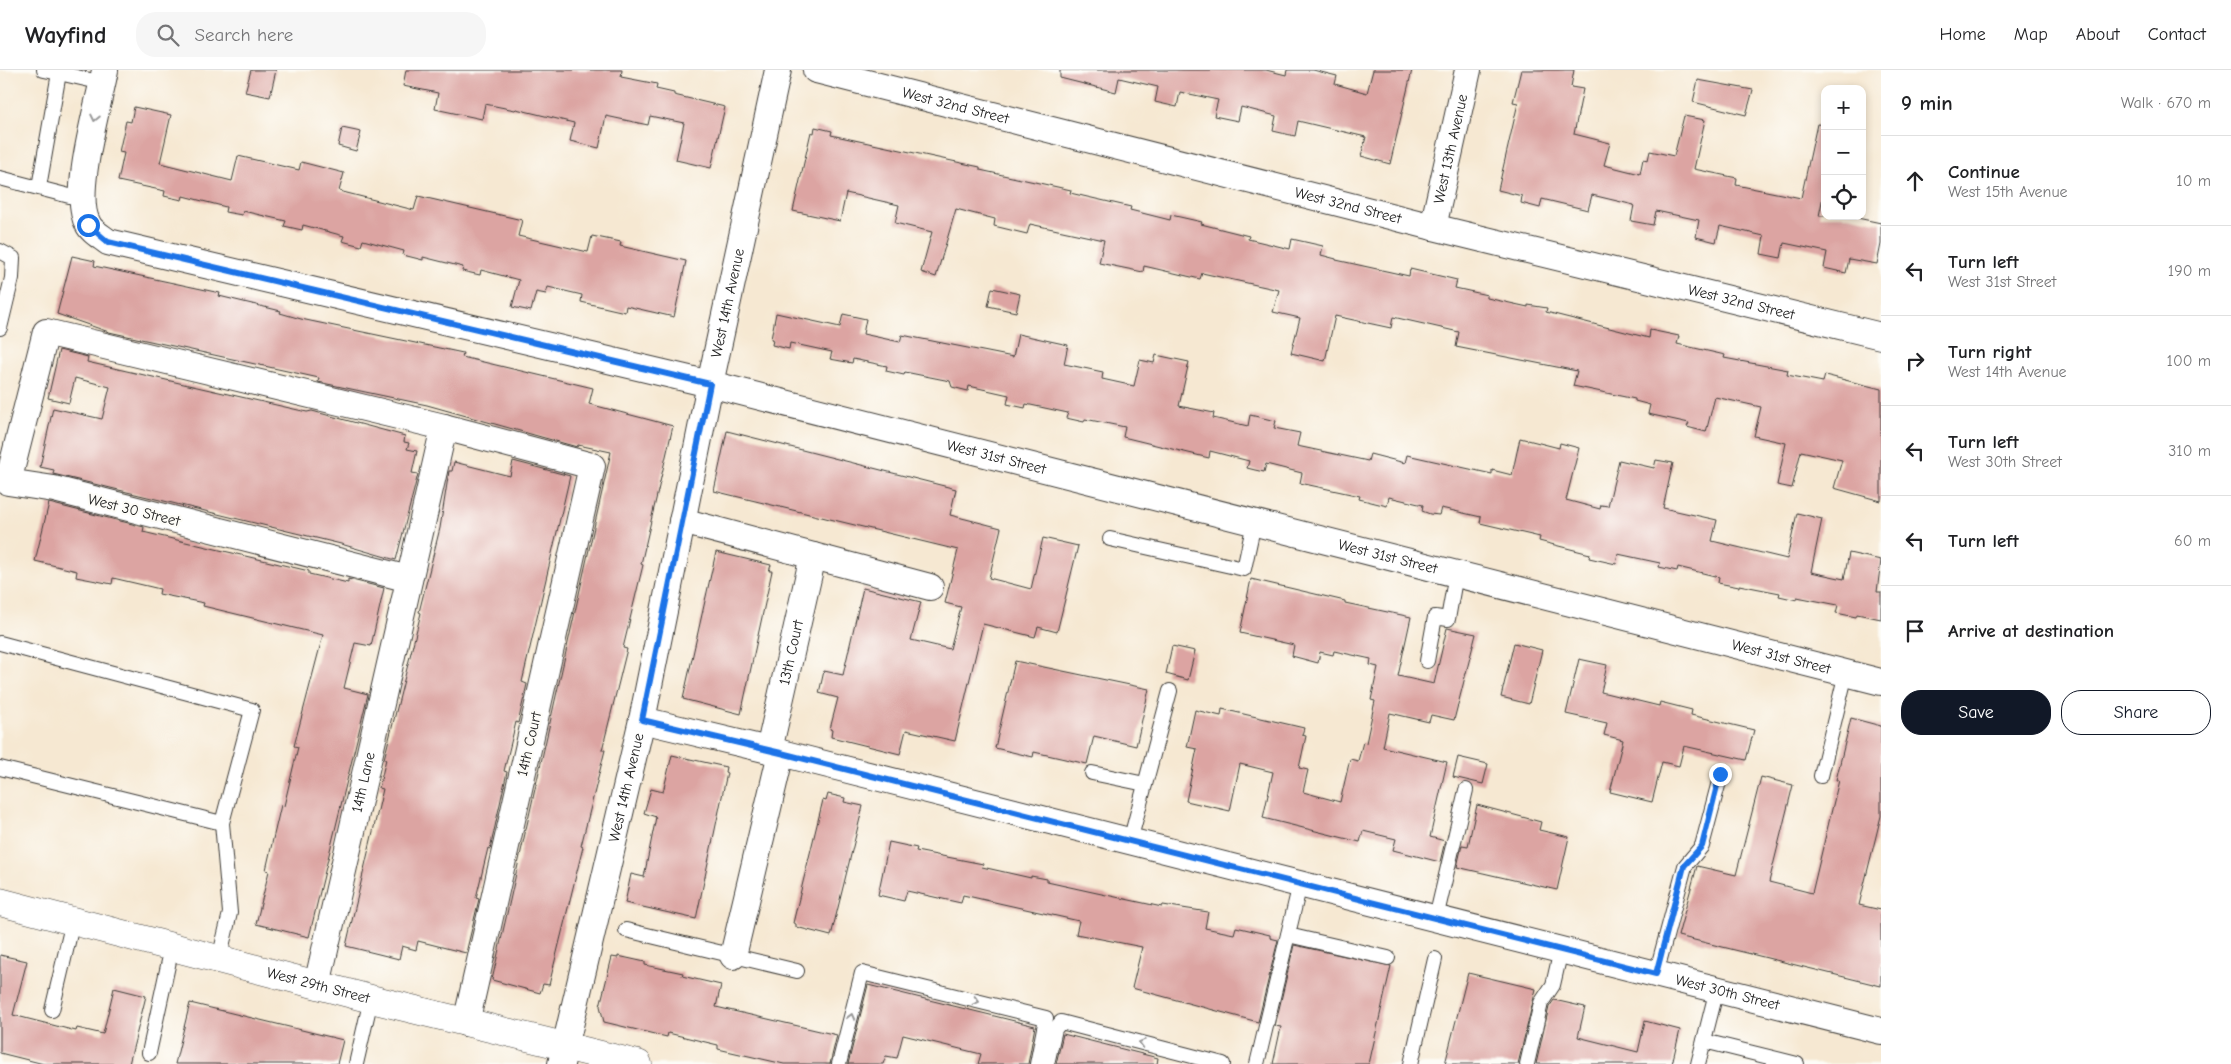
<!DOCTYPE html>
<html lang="en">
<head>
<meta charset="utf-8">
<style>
  body { margin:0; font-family:"Comic Neue",sans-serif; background:#f6f6f6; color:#202124 }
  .controls { position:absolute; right:15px; top:15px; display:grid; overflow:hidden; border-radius:10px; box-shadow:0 2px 8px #0003 }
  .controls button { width:45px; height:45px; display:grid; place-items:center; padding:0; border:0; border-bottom:1px solid #e0e0e0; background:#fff; color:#202124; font:25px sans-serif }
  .stop { position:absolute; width:15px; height:15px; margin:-11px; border:4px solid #1a73e8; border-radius:50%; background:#fff }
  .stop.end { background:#1a73e8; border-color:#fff; box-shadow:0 1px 5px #0008 }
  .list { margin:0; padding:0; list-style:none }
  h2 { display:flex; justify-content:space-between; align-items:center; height:65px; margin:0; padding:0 20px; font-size:21px }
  h2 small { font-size:16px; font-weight:400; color:#757577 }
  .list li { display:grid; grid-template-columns:32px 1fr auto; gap:15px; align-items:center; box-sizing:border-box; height:90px; padding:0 20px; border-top:1px solid #e0e0e0 }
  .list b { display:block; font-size:19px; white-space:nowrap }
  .list p { margin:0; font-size:16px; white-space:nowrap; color:#757577 }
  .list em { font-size:16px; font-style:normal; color:#757577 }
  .actions { display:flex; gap:10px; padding:15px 20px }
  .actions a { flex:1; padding:11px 0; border:1px solid #111827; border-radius:20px; text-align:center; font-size:18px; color:#111827 }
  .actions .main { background:#111827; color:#fff }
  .icon { flex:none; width:28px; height:28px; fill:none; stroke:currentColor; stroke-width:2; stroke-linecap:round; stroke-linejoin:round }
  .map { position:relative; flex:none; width:1881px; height:994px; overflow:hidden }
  header { display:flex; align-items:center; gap:30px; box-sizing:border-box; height:70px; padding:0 25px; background:#fff; border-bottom:1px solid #e0e0e0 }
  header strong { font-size:24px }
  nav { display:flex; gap:28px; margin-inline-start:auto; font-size:18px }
  .search { width:350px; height:45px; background:#f6f6f6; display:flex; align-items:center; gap:12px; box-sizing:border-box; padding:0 18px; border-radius:20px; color:#757577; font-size:19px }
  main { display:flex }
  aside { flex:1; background:#fff }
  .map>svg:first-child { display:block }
  .building { fill:#dca4a2 }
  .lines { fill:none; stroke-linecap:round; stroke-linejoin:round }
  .service-casing { stroke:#3d3b37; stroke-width:16 }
  .minor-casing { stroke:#3d3b37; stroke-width:28 }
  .tertiary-casing { stroke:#3d3b37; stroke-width:29 }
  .service { stroke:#fff; stroke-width:14 }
  .minor { stroke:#fff; stroke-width:26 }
  .tertiary { stroke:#fff; stroke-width:28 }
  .oneway { stroke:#999 }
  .route { stroke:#1a73e8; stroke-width:6 }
  .labels { text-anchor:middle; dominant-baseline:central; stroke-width:4.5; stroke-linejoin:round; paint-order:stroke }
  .street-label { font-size:15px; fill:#1c1c1c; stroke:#fdfcf7 }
</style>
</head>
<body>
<header>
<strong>Wayfind</strong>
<div class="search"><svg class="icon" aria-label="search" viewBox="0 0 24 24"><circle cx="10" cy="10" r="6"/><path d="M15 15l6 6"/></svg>Search here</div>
<nav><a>Home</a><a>Map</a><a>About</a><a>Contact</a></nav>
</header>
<main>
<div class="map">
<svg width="1881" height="994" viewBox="0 0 1881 994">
  <rect width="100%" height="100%" fill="#fdfcf7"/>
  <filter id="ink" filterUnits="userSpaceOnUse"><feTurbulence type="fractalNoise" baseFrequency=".02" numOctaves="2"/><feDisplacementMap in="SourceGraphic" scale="10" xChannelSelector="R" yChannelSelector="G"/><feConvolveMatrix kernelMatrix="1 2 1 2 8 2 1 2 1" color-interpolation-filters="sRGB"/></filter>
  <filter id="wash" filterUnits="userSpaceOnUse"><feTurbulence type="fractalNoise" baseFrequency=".0096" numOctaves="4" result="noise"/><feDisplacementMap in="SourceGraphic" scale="20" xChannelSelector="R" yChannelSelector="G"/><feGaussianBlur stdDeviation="1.12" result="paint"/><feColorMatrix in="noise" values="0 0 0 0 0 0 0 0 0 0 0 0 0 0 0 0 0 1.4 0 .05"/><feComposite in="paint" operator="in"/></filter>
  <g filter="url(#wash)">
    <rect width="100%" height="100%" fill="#f6e8d2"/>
    <g id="blocks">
      <g class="building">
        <path d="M251,0H276L270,27L245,22Z"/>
        <path d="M406,0H622L621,7L657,14L656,19L674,23V25L725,37L711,98L676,90L684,53L650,46L648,55L606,46L599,78L570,71L574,53L516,39L515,40L485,34L482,49L435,39L438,23L403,16Z"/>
        <path d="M1060,0H1266L1286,5L1287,0H1313L1337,6L1335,14L1367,23L1373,0H1412L1390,94L1361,86L1366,67L1298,51L1295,66L1273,61L1276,46L1241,37L1238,51L1214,46L1218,30L1180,22L1177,37L1155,32L1158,17L1119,8L1116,22L1060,8Z"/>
        <path d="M1521,0H1574L1571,17L1583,19L1574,64L1610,73L1604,95L1640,104L1643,89L1648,90L1650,81L1674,86L1684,46L1705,50L1694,99L1737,108L1736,115L1801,128L1817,54L1825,55V117L1819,146H1848L1881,153V174L1877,194L1849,189L1846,203L1824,198L1827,182L1784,173L1781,188L1761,184L1764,166L1720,156L1716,172L1696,167L1699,150L1656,141L1653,155L1631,151L1634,135L1592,125L1588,140L1542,129L1540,138L1521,133L1522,126L1498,120L1518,33L1513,32Z"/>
        <path d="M1698,10L1753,20L1746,45L1693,32Z"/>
        <path d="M134,37L171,45L160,93L232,111L238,86L299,100L301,92L344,103L339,121L414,140L418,126L522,150L518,166L588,182L592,166L621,172L620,176L686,191L674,247L626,236L625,242L581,232L582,225L548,217L546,224L536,222L531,241L512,237L519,210L481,200L480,205L462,201L463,197L423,187V190L403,185L404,181L363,170L361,176L342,171L344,166L303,155L302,160L284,156L286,151L243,141L242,145L225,142L226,137L183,126L182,130L164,126L165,121L118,111L124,83L119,82L126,51L131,52Z"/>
        <path d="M815,57L832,61L831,65L980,97V100L1071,120L1070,123L1131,137L1130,140L1170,150L1171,145L1202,152L1201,154L1249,166L1248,169L1290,179L1292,169L1323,176L1321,185L1336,189V190L1409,206L1410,199L1457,210L1455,218L1487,225V228L1528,237V235L1547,238L1546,242L1649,268L1650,260L1679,266L1677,274L1725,285L1724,288L1788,300L1787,305L1823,312L1825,305L1881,319V431L1834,418L1842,390L1801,381L1792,418L1777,415L1786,373L1754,366L1761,337L1715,327L1706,362L1687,357L1689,353L1648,344L1650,335L1635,331V329L1573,316L1577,301L1456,277L1459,262L1393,247L1391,258L1335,246L1325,291L1291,283L1300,248L1273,242L1279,220L1202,203L1200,209L1144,196L1143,202L1099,193L1104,170L1030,154L1027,164L994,156L995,149L956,139L936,207L921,202L932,162L895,153L899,135L846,123L840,151L793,141L811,62L814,63Z"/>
        <path d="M342,58L361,62L356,81L338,76Z"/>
        <path d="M72,186L95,191L94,196L220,223L219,226L281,241L280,243L301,249L463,283L462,287L593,318L589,334L673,356L641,494L643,495L623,578L627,579L602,680H605L581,776L583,777L549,915L543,914L540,923L492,910L611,382L578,375L577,377L427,335L318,312L319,308L109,262L57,244Z"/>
        <path d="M992,218L1020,224L1016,242L988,236Z"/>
        <path d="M776,243L840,257L843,244L866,249L863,264L900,272L902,265L1013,287L1018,264L1068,275L1064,294L1103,302L1102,309L1134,316L1140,290L1154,293L1156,285L1189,292L1179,336L1214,343L1213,348L1248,356L1250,345L1276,351L1274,358L1300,363L1297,376L1368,391L1370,384L1405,393L1407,385L1492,404V400L1512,405L1520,368L1559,378L1560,373L1579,378L1566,430L1600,439L1601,435L1608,436L1619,390L1654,398L1656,390L1673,393L1663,438L1717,450L1712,471L1787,489L1797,443L1822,449L1811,502L1844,509L1849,483L1881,490L1877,522H1881V549L1857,544L1856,547L1836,543L1838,535L1797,527V530L1779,526L1780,523L1739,515V517L1718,513L1719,507L1678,497L1677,501L1659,497L1660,493L1618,484L1616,494L1589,488L1590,484L1539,471L1540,467L1480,453L1481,447L1441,438L1439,445L1430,444L1422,441L1423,435L1389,427L1387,436L1359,429L1360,426L1300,413L1302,403L1266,394L1264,402L1255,400L1247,398L1249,391L1210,381L1209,388L1123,367L1125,357L1085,349L1084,352L1066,348L1068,343L1026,334L1025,338L1007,334L1009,325L969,316L968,321L952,317L950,311L905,302L904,305L886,301L887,296L853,289L852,293L830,289L832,282L790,273L789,279L772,275L773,270L771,269Z"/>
        <path d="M59,280L88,287L87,292L307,342L312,341L405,366L404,372L409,373L407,379L417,381L412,403L418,404L396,490L341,474L53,404L54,400L40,397L53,338L102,349L110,317L75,308L69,333L48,328Z"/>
        <path d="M727,361L956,419L950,445L1001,458L989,508L1031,519L1043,468L1078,476L1057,562L1038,557L1035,567L983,554L955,671L906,660L900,684L831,667L832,660L830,659L838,628L819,623L824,601L843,605L863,518L921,532L911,570L950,579L961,537L945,533L958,480L714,421Z"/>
        <path d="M513,391L570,406L522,612L527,614L518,653L516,652L504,701L507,702L490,779L488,778L476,828L479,829L466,883L418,871L416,880L402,876L399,889L346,876L383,719L379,718L386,689H384L421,543L419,542L440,458L449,401H452L454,392L510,406Z"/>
        <path d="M49,433L144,457L143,462L309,501V504L348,513V509L384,518L371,576L355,573L344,618L368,624L309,867L256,854L269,801L266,800L273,769L281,735L284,736L298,677L294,676L323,565L203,536L204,533L159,524L160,519L113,508L112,514L76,507L77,501L35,491Z"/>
        <path d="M716,482L771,495L769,501H772L741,644L683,629Z"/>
        <path d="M1251,509L1345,531V533L1411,547L1398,606L1434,614L1447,558L1476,564L1454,650L1431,645L1429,652L1390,643L1383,677L1447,692L1430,767L1445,771L1440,792L1393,780L1396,769L1363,761L1360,772L1263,748L1273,702L1240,694L1230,741L1186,731L1197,679L1187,677L1195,640L1221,646L1222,639L1304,658L1302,665L1306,666L1299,698L1308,700L1303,722L1340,732L1350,689L1358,691L1363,672L1366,673L1375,631L1371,630L1378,597L1370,595L1371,589L1334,581L1333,585L1320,582L1318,593L1292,586L1294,575L1240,563Z"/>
        <path d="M1514,573L1542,580L1529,634L1501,627Z"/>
        <path d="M1172,576L1195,581L1188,610L1166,604Z"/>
        <path d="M1579,589L1607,595L1601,622L1659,636L1660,632L1692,640L1691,645L1754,660L1746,690L1684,676L1679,696L1662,692L1652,732L1610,722L1623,670L1604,665L1607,653L1566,644Z"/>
        <path d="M1015,591L1149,619L1136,676L1094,666L1087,694L1034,682L1033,687L995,678Z"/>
        <path d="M1851,648L1881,656V746L1859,835L1881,840V916L1678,866L1697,796L1736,805L1761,707L1793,715L1769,812L1812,823L1839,710H1836Z"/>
        <path d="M672,685L726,697L725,702L727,703L696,849L625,833L631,804L644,807L656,747L644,743L651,719L663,722Z"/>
        <path d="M1458,687L1488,694L1483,714L1453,707Z"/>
        <path d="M828,724L845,728L844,732L863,736L831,866L796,857V854L793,853L823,730L826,731Z"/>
        <path d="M1477,735L1541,752L1539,760L1569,767L1557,820L1457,797L1462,775L1468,776Z"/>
        <path d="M889,772L917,778L916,781L983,794L982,797L1031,808V806L1047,809V812L1097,823L1162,837L1163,835L1208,842L1205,858L1234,864L1236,857L1270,865V868L1278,870L1258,952L1132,918L1142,877L1076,864L1079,851L963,825L961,833L907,821L904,831L878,825Z"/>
        <path d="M1294,875L1391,896L1369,994H1273L1281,957L1275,956Z"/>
        <path d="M0,885L27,891L13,945L76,961L77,958L103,964L114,918L146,926L129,994H44L0,983Z"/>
        <path d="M618,886L645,892V895L683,903L682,906L721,915L716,937L837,965L830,994H784L718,979V975L668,963L667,967L604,952L600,936L612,887L618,888Z"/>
        <path d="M1468,903L1536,919L1518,994H1445Z"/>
        <path d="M868,915L1035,956L1028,994H978L981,984L903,965L897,988L886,986L883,994H848Z"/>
        <path d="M1554,930L1585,937L1578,967L1638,982L1645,951L1680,960L1672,994H1536L1549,937Z"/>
        <path d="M190,933L343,970L337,994H175Z"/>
        <path d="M1063,964L1158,988L1157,994H1056Z"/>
      </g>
    </g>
  </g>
  <g filter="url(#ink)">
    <use href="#blocks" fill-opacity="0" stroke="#3d3b37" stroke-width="1"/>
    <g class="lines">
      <g class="service-casing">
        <g id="service">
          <path d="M59,3L103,13"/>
          <path d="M0,108L81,129"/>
          <path d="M39,117L59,3L44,0"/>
          <path d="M0,181L13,188L12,208L0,258"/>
          <path d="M1110,469L1244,499L1254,453"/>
          <path d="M0,573L252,640L222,753L230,843L219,889"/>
          <path d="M1427,591L1435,547L1448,549L1456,504"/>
          <path d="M0,698L222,753"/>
          <path d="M1092,703L1145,714"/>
          <path d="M1821,706L1846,603"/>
          <path d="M1130,771L1170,621"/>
          <path d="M1436,848L1466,720"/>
          <path d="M626,860L797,901"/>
          <path d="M1288,865L1388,888"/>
          <path d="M1656,904L1685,796L1702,776L1721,704"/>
          <path d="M52,940L73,851"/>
          <path d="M1704,971L1797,994"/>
          <path d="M149,983L172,877"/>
          <path d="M356,994L371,929"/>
          <path d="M839,994L862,903L1046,948L1037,994"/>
          <path d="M1047,994L1055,959L1061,952L1223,994"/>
          <path d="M1257,994L1300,814"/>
          <path d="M1411,994L1435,889"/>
          <path d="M1527,994L1541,933L1553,915L1561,880"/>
          <path d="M1698,994L1717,919"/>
        </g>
      </g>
      <g class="minor-casing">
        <g id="minor">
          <path id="s1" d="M105,0C99,34 71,125 88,154C91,161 102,167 108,172L710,314L1881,612"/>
          <path id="s2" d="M816,0L1433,157L1881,266"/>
          <path id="s3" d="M1433,157L1468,0"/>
          <path d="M682,451L930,517"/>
          <path d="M409,509L54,419L8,412L46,262L444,357L592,396L466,953"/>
          <path id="s4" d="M642,650L781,683L1881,961"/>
          <path id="s5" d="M769,680L813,486"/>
          <path d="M733,886L781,683"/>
          <path id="s6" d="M317,915L444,357"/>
          <path id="s7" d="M561,994L642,650L710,314L778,0"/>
        </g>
      </g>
      <g class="tertiary-casing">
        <g id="tertiary">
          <path id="s8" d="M0,832L371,929L638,994"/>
        </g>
      </g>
      <use href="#service" class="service"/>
      <use href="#minor" class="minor"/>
      <use href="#tertiary" class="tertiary"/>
    </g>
    <defs><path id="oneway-chevron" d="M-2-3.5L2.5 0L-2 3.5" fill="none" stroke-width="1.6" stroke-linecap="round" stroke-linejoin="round" transform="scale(1.25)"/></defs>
    <g class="oneway">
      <use href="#oneway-chevron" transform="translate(95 48) rotate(102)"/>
      <use href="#oneway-chevron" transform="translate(976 931) rotate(14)"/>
      <use href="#oneway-chevron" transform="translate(851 947) rotate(-76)"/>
      <use href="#oneway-chevron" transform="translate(1142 973) rotate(-165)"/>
    </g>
  </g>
  <g class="lines" filter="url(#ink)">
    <path class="route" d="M88,155L108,172L710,314L642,650L781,683L1656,904L1684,796L1702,776L1720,704"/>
  </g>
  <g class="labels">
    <g class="street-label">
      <text stroke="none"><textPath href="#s2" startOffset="144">West 32nd Street</textPath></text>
      <text stroke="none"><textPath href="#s3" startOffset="80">West 13th Avenue</textPath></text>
      <text stroke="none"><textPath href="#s2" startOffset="549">West 32nd Street</textPath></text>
      <text stroke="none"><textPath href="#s2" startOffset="954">West 32nd Street</textPath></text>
      <text stroke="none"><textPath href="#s7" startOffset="779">West 14th Avenue</textPath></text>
      <text stroke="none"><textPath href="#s1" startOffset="1098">West 31st Street</textPath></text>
      <text transform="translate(134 440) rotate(14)">West 30 Street</text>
      <text stroke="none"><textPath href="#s1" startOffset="1502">West 31st Street</textPath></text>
      <text stroke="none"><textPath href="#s5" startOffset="100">13th Court</textPath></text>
      <text stroke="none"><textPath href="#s1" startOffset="1908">West 31st Street</textPath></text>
      <text transform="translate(529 674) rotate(-77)">14th Court</text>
      <text stroke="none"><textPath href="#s6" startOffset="208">14th Lane</textPath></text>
      <text stroke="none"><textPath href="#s7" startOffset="284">West 14th Avenue</textPath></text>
      <text stroke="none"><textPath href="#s8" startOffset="329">West 29th Street</textPath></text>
      <text stroke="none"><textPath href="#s4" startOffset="1119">West 30th Street</textPath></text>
    </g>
  </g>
</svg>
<div class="controls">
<button>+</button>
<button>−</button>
<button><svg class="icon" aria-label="locate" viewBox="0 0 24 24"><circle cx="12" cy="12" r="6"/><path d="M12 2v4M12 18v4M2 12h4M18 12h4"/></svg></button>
</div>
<div class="stop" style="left:88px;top:155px"></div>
<div class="stop end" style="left:1720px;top:704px"></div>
</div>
<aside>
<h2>9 min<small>Walk · 670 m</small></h2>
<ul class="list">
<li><svg class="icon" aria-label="ahead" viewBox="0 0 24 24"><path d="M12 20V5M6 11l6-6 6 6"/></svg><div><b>Continue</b><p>West 15th Avenue</p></div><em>10 m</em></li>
<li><svg class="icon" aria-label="left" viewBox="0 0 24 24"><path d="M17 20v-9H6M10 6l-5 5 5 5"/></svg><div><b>Turn left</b><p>West 31st Street</p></div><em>190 m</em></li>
<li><svg class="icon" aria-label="right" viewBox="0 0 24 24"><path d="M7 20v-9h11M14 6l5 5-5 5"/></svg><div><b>Turn right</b><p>West 14th Avenue</p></div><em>100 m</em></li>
<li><svg class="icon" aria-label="left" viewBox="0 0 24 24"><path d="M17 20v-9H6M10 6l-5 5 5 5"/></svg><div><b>Turn left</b><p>West 30th Street</p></div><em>310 m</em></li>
<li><svg class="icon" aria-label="left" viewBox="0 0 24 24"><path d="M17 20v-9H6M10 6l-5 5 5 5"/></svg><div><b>Turn left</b></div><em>60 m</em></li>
<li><svg class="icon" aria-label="arrive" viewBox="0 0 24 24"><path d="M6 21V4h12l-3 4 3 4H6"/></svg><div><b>Arrive at destination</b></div></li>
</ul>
<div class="actions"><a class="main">Save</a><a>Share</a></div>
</aside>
</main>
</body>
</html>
